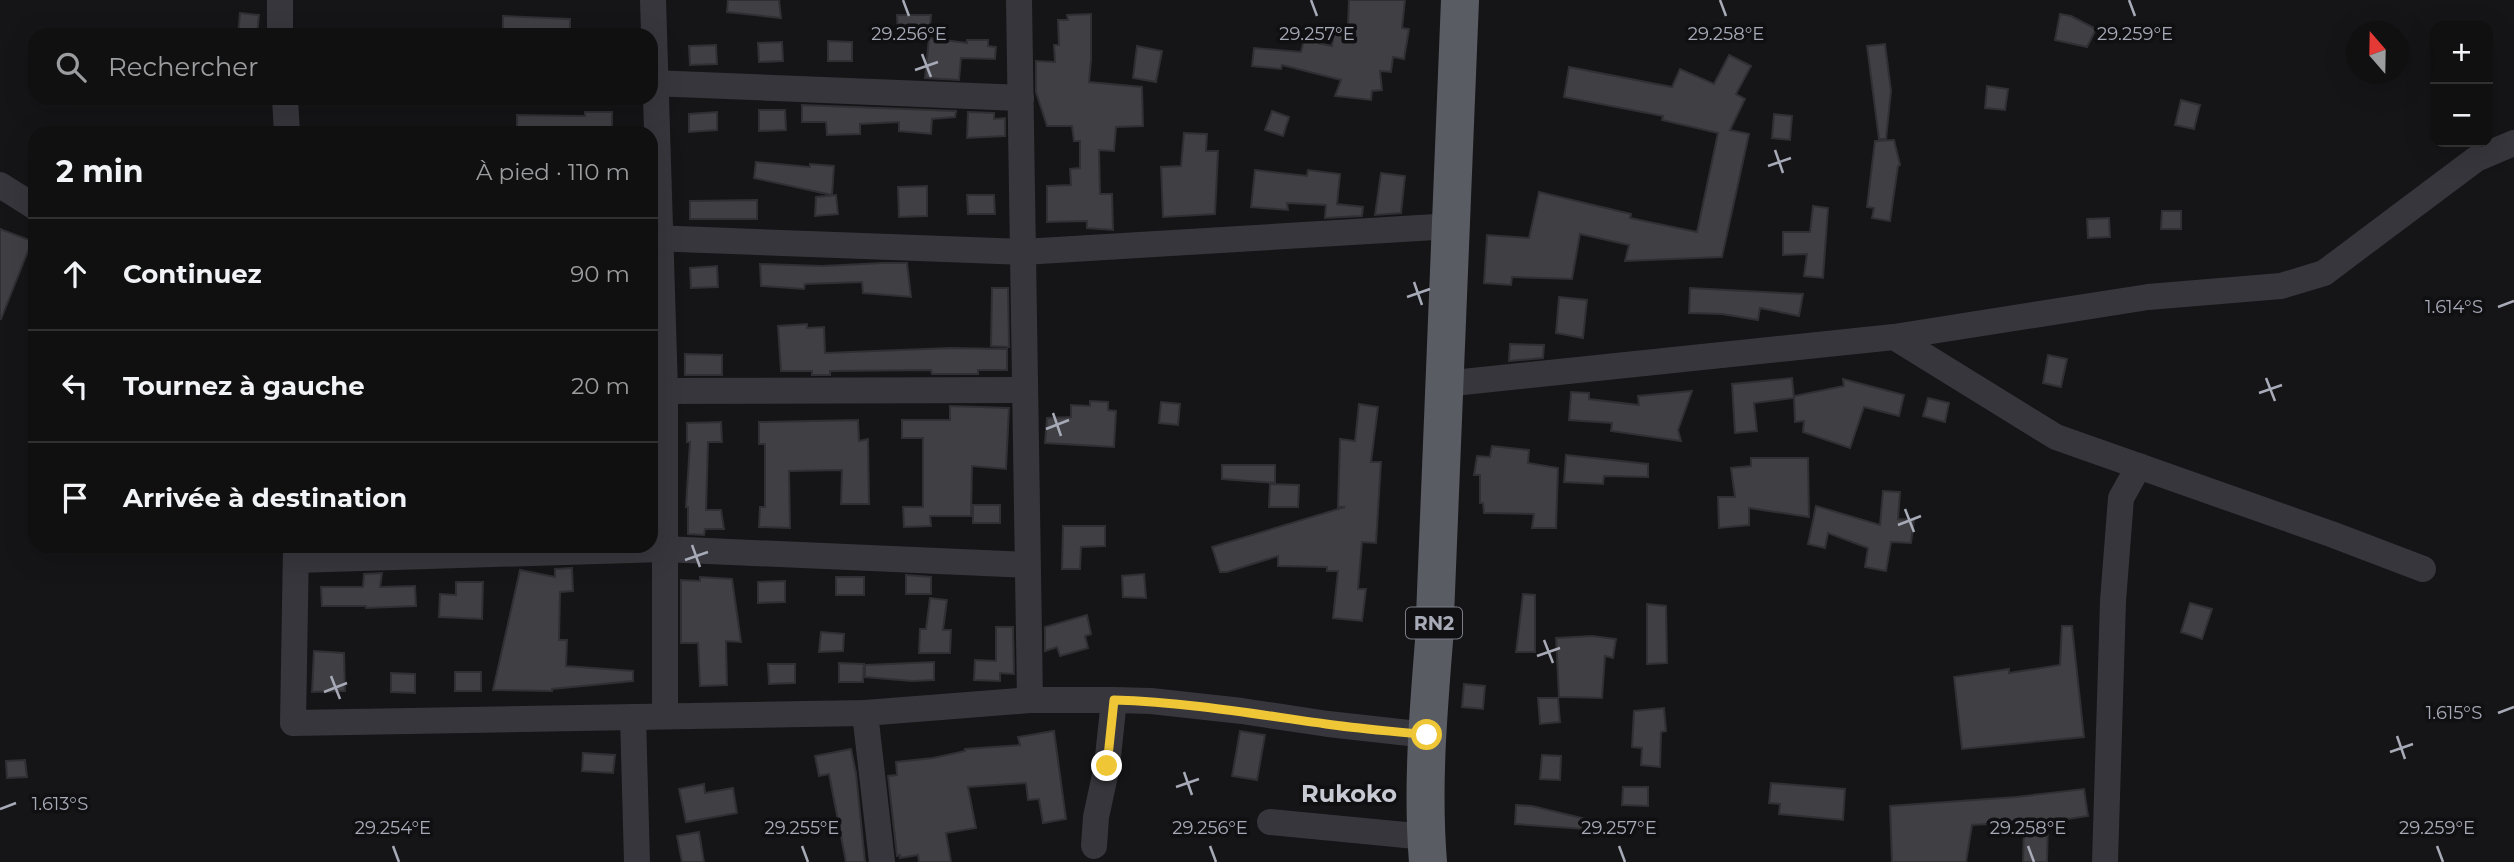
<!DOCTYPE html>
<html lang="fr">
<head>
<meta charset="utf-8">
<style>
  body { margin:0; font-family:Montserrat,sans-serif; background:#19191a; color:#f1f3f6 }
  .controls { position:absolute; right:21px; top:21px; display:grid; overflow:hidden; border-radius:14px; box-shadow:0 7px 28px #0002 }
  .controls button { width:63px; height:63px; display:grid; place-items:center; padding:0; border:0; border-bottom:2px solid #303031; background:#101011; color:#f1f3f6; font:35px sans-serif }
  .compass { position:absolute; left:2346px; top:21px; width:63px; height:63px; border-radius:50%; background:#101011; box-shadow:0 7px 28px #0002; rotate:340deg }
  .stop { position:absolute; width:21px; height:21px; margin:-16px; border:5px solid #eec636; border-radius:50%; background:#fff }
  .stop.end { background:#eec636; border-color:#fff; box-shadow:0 2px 7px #0008 }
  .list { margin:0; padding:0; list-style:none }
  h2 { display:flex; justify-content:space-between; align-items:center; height:91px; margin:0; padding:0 28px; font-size:30px }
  h2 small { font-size:23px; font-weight:400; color:#9c9d9f }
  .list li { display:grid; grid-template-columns:46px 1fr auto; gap:21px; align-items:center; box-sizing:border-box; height:112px; padding:0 28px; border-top:2px solid #303031 }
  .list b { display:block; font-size:26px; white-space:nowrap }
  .list em { font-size:23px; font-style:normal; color:#9c9d9f }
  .icon { flex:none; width:38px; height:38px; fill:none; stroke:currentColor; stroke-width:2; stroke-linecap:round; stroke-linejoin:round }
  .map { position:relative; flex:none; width:2514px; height:862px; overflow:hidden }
  .search { position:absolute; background:#101011; box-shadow:0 7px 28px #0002; left:28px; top:28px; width:630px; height:77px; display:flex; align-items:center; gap:18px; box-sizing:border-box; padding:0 24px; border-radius:21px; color:#9c9d9f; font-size:26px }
  .panel { position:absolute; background:#101011; box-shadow:0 7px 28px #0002; left:28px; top:126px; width:630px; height:427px; border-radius:21px }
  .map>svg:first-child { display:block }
  .building { fill:#3f3f44; stroke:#302f33; stroke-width:2 }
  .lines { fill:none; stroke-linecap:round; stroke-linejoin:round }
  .minor { stroke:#36363c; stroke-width:26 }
  .trunk { stroke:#5a5c64; stroke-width:38 }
  .route { stroke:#eec636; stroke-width:9 }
  .ticks { fill:none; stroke:#a7aab7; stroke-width:2.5 }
  .labels { text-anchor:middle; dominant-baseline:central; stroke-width:7; stroke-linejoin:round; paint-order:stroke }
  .shield { fill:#101012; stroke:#7a7c86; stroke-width:2 }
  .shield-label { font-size:19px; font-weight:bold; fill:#a7aab7 }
  .quarter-label { font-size:24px; font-weight:bold; fill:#c8cad3; stroke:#101012 }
  .ticks-label { font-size:18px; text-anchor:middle; fill:#a7aab7; stroke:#101012; stroke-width:7; stroke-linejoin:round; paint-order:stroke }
</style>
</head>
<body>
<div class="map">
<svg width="2514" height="862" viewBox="0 0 2514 862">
  <rect width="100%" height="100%" fill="#151517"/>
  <g class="building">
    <path d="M728,0H779L781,18L727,12Z"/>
    <path d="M1349,0H1405L1402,28L1409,29L1404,59L1393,57L1391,72L1380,71L1382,90L1372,91L1371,100L1335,96L1341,80L1282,65L1281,69L1252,66L1254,48L1301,52L1304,40L1332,46L1334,25L1348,26Z"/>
    <path d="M240,13L259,15L257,35H238Z"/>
    <path d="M1091,14V60L1089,82L1142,87L1143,126L1116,127L1114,151L1099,150L1100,194H1112L1113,230L1087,228V221L1047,222V186L1071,185L1070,169L1080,168V141H1074L1072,126H1047L1036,92V61L1055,62L1054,45H1059L1058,20H1068L1067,15Z"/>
    <path d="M2060,14L2071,16L2096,29L2087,47L2055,40Z"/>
    <path d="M897,15H931L929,38L967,43V40H988V46L996,47L995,59L961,58L959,80L925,78L929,38H898Z"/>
    <path d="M503,16L570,19V29L503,35Z"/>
    <path d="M828,41L852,42V61H828Z"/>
    <path d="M782,42L783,61L759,62L758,43Z"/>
    <path d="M1885,44L1891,91L1886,139H1879L1867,46Z"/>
    <path d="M716,45L717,64L690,65L689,46Z"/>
    <path d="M1137,46L1162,51L1156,82L1133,78Z"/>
    <path d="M1729,55L1751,66L1736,94L1745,99L1730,130L1749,134L1722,257L1625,261L1629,245L1580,234L1572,279L1512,277L1511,285L1484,283L1487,235L1529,238L1539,192L1631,214L1630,218L1697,232L1718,133L1662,120L1663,116L1564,97L1569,67L1672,87L1680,69L1714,84Z"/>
    <path d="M1987,86L2008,89L2005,110L1985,108Z"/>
    <path d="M2181,100L2200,105L2194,129L2175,125Z"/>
    <path d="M802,105L956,111L955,117L932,119L931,134L899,131V122L860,124V134L827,135L826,122H802Z"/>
    <path d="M759,110H785L786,130L759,131Z"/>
    <path d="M1272,111L1289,117L1283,136L1265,130Z"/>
    <path d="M585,112H612V133H517V115L585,116Z"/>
    <path d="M717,112V130L689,132V114Z"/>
    <path d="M968,112L994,113V119L1005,118V136L967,138Z"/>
    <path d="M1774,114L1792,116L1790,140L1772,138Z"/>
    <path d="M1184,133L1207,134L1206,151H1218L1215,214L1163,217L1161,167L1181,166Z"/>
    <path d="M1894,140L1900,165L1898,166L1890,221L1872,218L1874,208L1867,207L1875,141Z"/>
    <path d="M756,162L810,167V164L834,166L832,195L754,178Z"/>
    <path d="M1255,170L1307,176L1308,170L1340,174L1337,204L1363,207L1362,216L1325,218L1326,205L1287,203L1288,210L1251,207Z"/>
    <path d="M1381,173L1405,176L1401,213L1375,215Z"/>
    <path d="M927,186V216L899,217L898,187Z"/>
    <path d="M836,195L838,214L815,216L816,197Z"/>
    <path d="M967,195H994L995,214H968Z"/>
    <path d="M757,200V219H690V201Z"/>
    <path d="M1813,206L1828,208L1823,278L1804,276L1807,254L1783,255V232H1810Z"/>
    <path d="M2162,211H2181V229H2161Z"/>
    <path d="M2109,218L2110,237L2088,238L2087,219Z"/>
    <path d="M0,229L32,241L1,319H0Z"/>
    <path d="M883,263H907L911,297L863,293L862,282L805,284L804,289L761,286L760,264L822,266Z"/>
    <path d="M717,266L718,287L691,288L690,268Z"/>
    <path d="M992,288H1008L1009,347L991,346Z"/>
    <path d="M1690,288L1727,290L1803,294L1799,316L1760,308L1758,320L1722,314L1689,313Z"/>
    <path d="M1559,297L1587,300L1583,338L1556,333Z"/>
    <path d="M807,324V328L824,327L825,353L950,348L1007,349V370H978V374H932L931,370L830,371V375H812V371H781L778,326Z"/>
    <path d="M1510,344L1544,345L1543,358L1509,361Z"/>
    <path d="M685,354L722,355V375H685Z"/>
    <path d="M2048,355L2067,359L2061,387L2043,383Z"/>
    <path d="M1792,378L1794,398L1754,403L1757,431L1735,433L1732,384Z"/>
    <path d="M1843,379L1904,395L1899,416L1864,407L1850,448L1803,432L1804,421L1795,422L1794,396L1844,386Z"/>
    <path d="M1692,391L1678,430L1681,441L1611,431L1612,423L1569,420L1571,392L1589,393V399L1639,405L1638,396Z"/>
    <path d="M1928,398L1949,403L1945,422L1923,416Z"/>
    <path d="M1090,401L1108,402V410L1116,411L1114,447L1045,443L1047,418L1071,417V405L1090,406Z"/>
    <path d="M1161,402L1180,404L1178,425L1159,423Z"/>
    <path d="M1359,404L1378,407L1371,462H1381L1376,543L1362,542L1358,589H1366L1362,621L1333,618L1338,571H1327V567L1278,566V556L1227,572H1220L1212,547L1345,507H1338L1340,439L1355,441Z"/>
    <path d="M950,406L1009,408L1006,469L972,466L971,516H930L931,526L904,527L903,507H923V438H902V420H950Z"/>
    <path d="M858,420L859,441L868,439L869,504H841L842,470L789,471L790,528L759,527L760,507H765V444H759V422Z"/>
    <path d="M721,422L722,442H708L706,510H721L724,529H705L704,535L688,534V507H686L690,442H687V423Z"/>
    <path d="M1492,446L1529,450L1528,463L1558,468L1556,528H1532L1534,514L1484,513L1483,503H1480V475H1474L1477,456L1490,457Z"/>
    <path d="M1566,455L1648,464V477L1604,476L1603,484L1564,482Z"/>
    <path d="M1751,458H1808L1809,517L1749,508V525L1719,528L1718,497H1735L1731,468L1751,466Z"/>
    <path d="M1222,465H1275V483L1222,479Z"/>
    <path d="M1270,484L1299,485L1298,507H1269Z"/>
    <path d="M1883,491L1900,492L1898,519L1914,520L1911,543L1891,542L1886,571L1865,567L1868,548L1828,533L1825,548L1808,544L1816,506L1880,525Z"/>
    <rect x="973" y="505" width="27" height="18"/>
    <path d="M1063,526H1105V546L1081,547L1080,569H1062Z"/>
    <path d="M572,568L573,591L560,592L559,640H567L566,666L633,671V681L552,689V691L493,690L520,570L555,577V569Z"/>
    <path d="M382,573L380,587L415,586L416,606L366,608V606H322L321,587H363L364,574Z"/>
    <path d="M1144,574L1146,598L1123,597L1122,576Z"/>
    <path d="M906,575L931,577V594H906Z"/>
    <path d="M700,577L732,579L741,642L726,641L727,685L700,686L698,643H681V580L700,581Z"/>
    <rect x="836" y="577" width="28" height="18"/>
    <path d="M785,581V602L758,603V582Z"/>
    <path d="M456,582H483L482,619L439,617L440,594L456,595Z"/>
    <path d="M1523,594L1535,595V652H1516Z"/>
    <path d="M930,598L947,600L943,630H951L950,653H919L920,629H926Z"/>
    <path d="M2190,603L2212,609L2202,639L2181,632Z"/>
    <path d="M1647,604L1666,606L1667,663L1647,664Z"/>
    <path d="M1087,615L1091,634L1085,636L1088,648L1060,656L1057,647L1045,651V627Z"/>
    <path d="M2062,626H2072L2084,737L1962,749L1954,677L2009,669V673L2060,665Z"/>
    <path d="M996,627H1013L1014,674L1000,673V681L974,680L975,660L996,661Z"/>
    <path d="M821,632L844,634L843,651L819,652Z"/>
    <path d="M1592,636L1616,639L1613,658L1605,656L1602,698L1559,697L1556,638Z"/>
    <path d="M314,651L344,653L345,691L312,692Z"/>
    <path d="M934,662V680L912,681L865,677V665Z"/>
    <path d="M839,663L864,664L863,682H839Z"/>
    <path d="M768,664H795V683L769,684Z"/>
    <rect x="455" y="672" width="26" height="19"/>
    <path d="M391,673L415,674V693L391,692Z"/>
    <path d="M1464,684L1485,686L1483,709L1462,707Z"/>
    <path d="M1538,698H1558L1560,722L1540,724Z"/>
    <path d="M1664,708L1666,731L1661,732L1660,767L1641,765L1642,748L1632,747L1634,711Z"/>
    <path d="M1054,731L1066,819L1043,823L1039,799L1028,800L1026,783L968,787L976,828L946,833L951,862H919L918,855L900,858V855L897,856L888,776L897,775L896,762L933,758L965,751V749L1020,745L1018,737Z"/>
    <path d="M1240,731L1265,735L1257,780L1232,776Z"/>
    <path d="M851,749L856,773L865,862H846L829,774L819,776L815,756Z"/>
    <path d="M583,753L615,755L613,773L582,771Z"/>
    <path d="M1542,755L1561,756L1560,780L1540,779Z"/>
    <path d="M25,760L27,777L7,778L6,761Z"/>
    <path d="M1771,783L1845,789L1843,820L1779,814L1780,804L1769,803Z"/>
    <path d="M704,784L705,793L733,788L737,813L686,822L679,789Z"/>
    <path d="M1623,787H1648V806L1622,805Z"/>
    <path d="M2084,789L2088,816L2048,822L2047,862H2023L2024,822L1972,825L1966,862H1892L1890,806L2016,797Z"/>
    <path d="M1516,805L1532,806L1586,819L1584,829L1515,824Z"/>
    <path d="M699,832L704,862H682L677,836Z"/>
  </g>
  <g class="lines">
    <g class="minor">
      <path d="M280,0V35"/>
      <path d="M653,0L665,390V716"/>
      <path d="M1019,0L1030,700"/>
      <path d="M651,83L1021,98"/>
      <path d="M285,98L287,133"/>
      <path d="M0,185L35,207"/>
      <path d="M651,238L1023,252L1452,226"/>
      <path d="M1894,337L2148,297L2281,286L2324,273L2476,159L2514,143"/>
      <path d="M1444,384L1894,337L2056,437L2331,534L2423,569"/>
      <path d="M651,391L1025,390"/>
      <path d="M296,546L293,723L865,713L1030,700H1114L1151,701L1242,711L1328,724L1427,735"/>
      <path d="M296,560L664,549L1027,565"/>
      <path d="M865,713L882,862"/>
      <path d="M633,717L637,862"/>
      <path d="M1270,822L1426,837"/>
      <path d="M1094,846L1096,817L1107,766L1114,700"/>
      <path d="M2105,862L2113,601L2121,498L2139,466"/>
    </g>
    <path class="trunk" d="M1428,862C1422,789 1428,715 1434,641L1460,0"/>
  </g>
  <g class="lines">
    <path class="route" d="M1107,766L1114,700C1185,702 1255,714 1326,724C1360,729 1393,731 1427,735"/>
  </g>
  <path class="ticks" d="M903,0L909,16M1311,0L1317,16M1720,0L1726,16M2129,0L2135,16M922,54L931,77M915,70L938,62M1775,150L1783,173M1768,166L1791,158M1414,282L1422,305M1407,297L1430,289M2498,307L2514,301M2266,378L2275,401M2259,393L2282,385M1053,413L1061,436M1046,429L1069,420M1905,509L1914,532M1898,525L1921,516M692,545L700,567M685,560L708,552M1544,640L1553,663M1537,656L1560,648M331,676L340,699M324,692L347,683M2498,713L2514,707M2397,736L2405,759M2390,752L2413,744M1184,772L1192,795M1176,787L1199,779M0,809L16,803M393,846L399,862M802,846L808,862M1210,846L1216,862M1619,846L1625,862M2028,846L2034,862M2437,846L2443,862"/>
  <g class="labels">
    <rect class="shield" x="1406" y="607.5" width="56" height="31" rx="5"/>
    <g class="shield-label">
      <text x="1434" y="623">RN2</text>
    </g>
    <g class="quarter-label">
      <text x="1349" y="793">Rukoko</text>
    </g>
  </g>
  <g class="ticks-label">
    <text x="909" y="40">29.256°E</text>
    <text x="1726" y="40">29.258°E</text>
    <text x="2135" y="40">29.259°E</text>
    <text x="1317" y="40">29.257°E</text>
    <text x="2454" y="313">1.614°S</text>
    <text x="2454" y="719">1.615°S</text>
    <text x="60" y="810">1.613°S</text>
    <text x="393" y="834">29.254°E</text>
    <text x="802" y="834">29.255°E</text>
    <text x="1210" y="834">29.256°E</text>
    <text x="1619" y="834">29.257°E</text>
    <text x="2028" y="834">29.258°E</text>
    <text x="2437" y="834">29.259°E</text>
  </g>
</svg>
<div class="controls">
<button>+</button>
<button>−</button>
</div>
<svg class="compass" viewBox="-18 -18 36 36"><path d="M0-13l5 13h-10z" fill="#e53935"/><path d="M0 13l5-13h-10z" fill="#9c9d9f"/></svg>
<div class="stop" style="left:1427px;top:735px"></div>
<div class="stop end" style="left:1107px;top:766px"></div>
<div class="search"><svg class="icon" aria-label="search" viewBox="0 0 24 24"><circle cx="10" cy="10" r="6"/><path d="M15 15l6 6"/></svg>Rechercher</div>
<section class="panel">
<h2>2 min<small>À pied · 110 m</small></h2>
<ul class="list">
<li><svg class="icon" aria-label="ahead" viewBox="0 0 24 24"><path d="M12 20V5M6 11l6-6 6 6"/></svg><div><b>Continuez</b></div><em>90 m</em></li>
<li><svg class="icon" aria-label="left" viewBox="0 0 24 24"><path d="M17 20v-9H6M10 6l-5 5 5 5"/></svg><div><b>Tournez à gauche</b></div><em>20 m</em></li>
<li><svg class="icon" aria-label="arrive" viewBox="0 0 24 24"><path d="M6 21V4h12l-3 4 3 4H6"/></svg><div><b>Arrivée à destination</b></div></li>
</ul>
</section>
</div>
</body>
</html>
